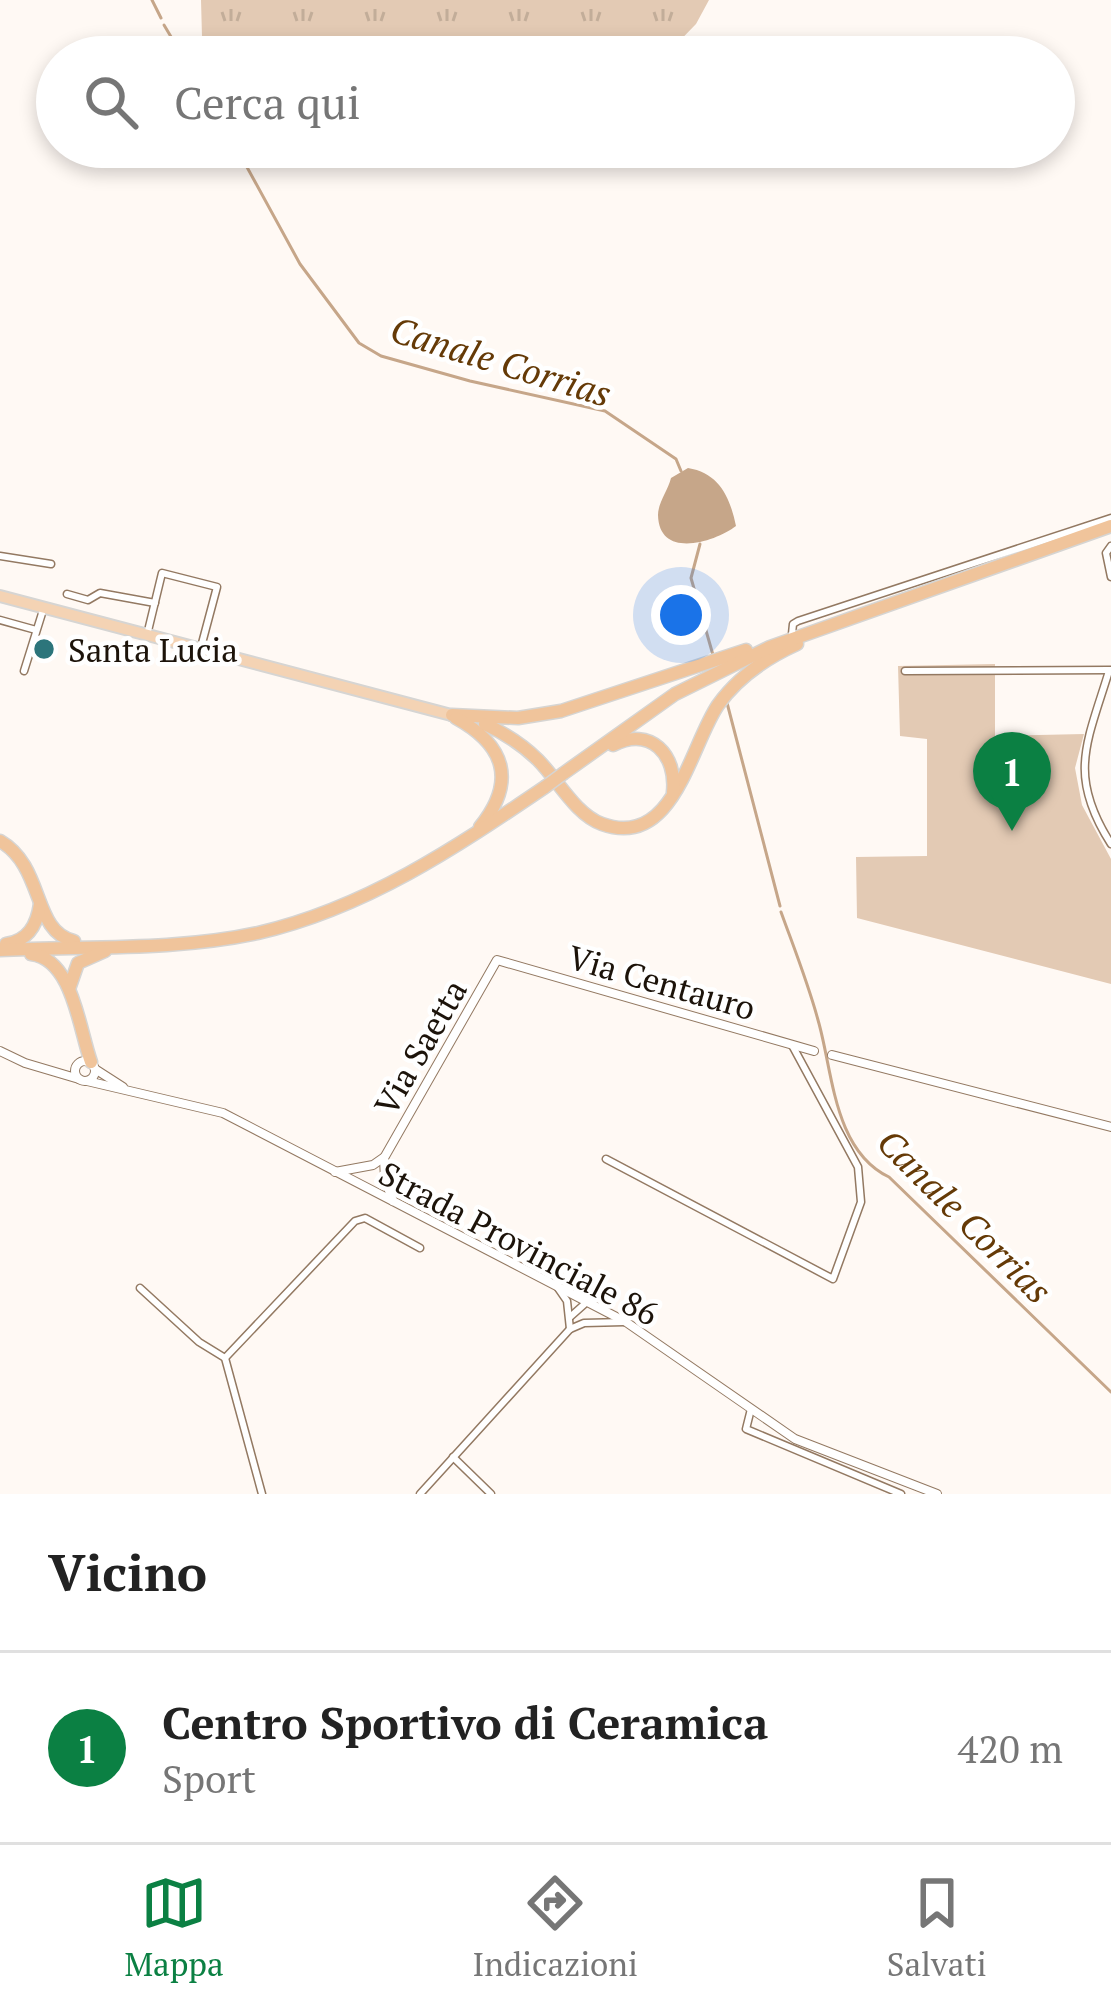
<!DOCTYPE html>
<html lang="it">
<head>
<meta charset="utf-8">
<style>
  body { margin:0; font-family:"PT Serif",serif; background:#f2f2f2; color:#222 }
  .you { position:absolute; left:681px; top:615px; width:42px; height:42px; margin:-30px; border:9px solid #fff; border-radius:50%; background:#1a73e8; box-shadow:0 0 0 18px #1a73e833 }
  .badge { display:grid; place-items:center; width:78px; height:78px; border-radius:50%; background:#0b8043; color:#fff; font-size:39px; font-weight:700 }
  .pin { position:absolute; translate:-50% -99px; filter:drop-shadow(0 3px 6px #0008) }
  .pin::after { content:''; position:absolute; top:63px; width:42px; height:36px; background:inherit; clip-path:polygon(0 0,100% 0,50% 100%) }
  .list { margin:0; padding:0; list-style:none }
  h2 { display:flex; justify-content:space-between; align-items:center; height:156px; margin:0; padding:0 48px; font-size:51px }
  h2 small { font-size:39px; font-weight:400; color:#767676 }
  .list li { display:grid; grid-template-columns:78px 1fr auto; gap:36px; align-items:center; box-sizing:border-box; height:192px; padding:0 48px; border-top:3px solid #e0e0e0 }
  .list b { display:block; font-size:45px; white-space:nowrap }
  .list p { margin:0; font-size:39px; white-space:nowrap; color:#767676 }
  .list em { font-size:39px; font-style:normal; color:#767676 }
  .icon { flex:none; width:66px; height:66px; fill:none; stroke:currentColor; stroke-width:2; stroke-linecap:round; stroke-linejoin:round }
  .map { position:relative; flex:none; width:1111px; height:1494px; overflow:hidden }
  .search { position:absolute; background:#fff; box-shadow:0 6px 18px #0003; left:36px; right:36px; top:36px; height:132px; display:flex; align-items:center; gap:30px; box-sizing:border-box; padding:0 42px; border-radius:66px; color:#767676; font-size:45px }
  .sheet { height:348px; background:#fff }
  nav { display:flex; justify-content:space-around; align-items:center; box-sizing:border-box; height:168px; border-top:3px solid #e0e0e0; background:#fff; font-size:33px; color:#767676 }
  nav a { display:grid; justify-items:center; gap:6px }
  nav .on { color:#0b8043 }
  .map>svg:first-child { display:block }
  .grass { fill:url(#grass-tufts) }
  .garden { fill:#e3cab4 }
  .water { fill:#c6a689 }
  .lines { fill:none; stroke-linecap:round; stroke-linejoin:round }
  .stream { stroke:#c6a689; stroke-width:3 }
  .minor-casing { stroke:#937962; stroke-width:9 }
  .tertiary-casing { stroke:#937962; stroke-width:10 }
  .primary-casing { stroke:#d6d5d3; stroke-width:14 }
  .trunk-casing { stroke:#d6d5d3; stroke-width:15 }
  .minor { stroke:#fff; stroke-width:6 }
  .tertiary { stroke:#fff; stroke-width:8 }
  .primary { stroke:#f4d3b4; stroke-width:10 }
  .trunk { stroke:#f0c49b; stroke-width:12 }
  .trunk-bridge-casing { stroke:#d6d5d3; stroke-width:15; stroke-linecap:butt }
  .trunk-bridge { stroke:#f0c49b; stroke-width:12 }
  .poi-dot { fill:#2c757b; stroke:#fff; stroke-width:4.5 }
  .labels { text-anchor:middle; dominant-baseline:central; stroke-width:9; stroke-linejoin:round; paint-order:stroke }
  .poi-label { font-size:33px; fill:#1c130a; stroke:#fff; text-anchor:start }
  .street-label { font-size:33px; fill:#1c130a; stroke:#fff }
  .water-label { font-size:36px; font-style:italic; fill:#653a07; stroke:#fff }
</style>
</head>
<body>
<div class="map">
<svg width="1111" height="1494" viewBox="0 0 1111 1494">
  <defs>
    <pattern id="grass-tufts" width="24" height="20" patternUnits="userSpaceOnUse" patternTransform="scale(3)"><rect width="24" height="20" fill="#e3cab4"/><path d="M3 7l-1-3M5 7V3M7 7l1-3M15 17l-1-3M17 17v-4M19 17l1-3" fill="none" stroke="#c2ad99"/></pattern>
  </defs>
  <rect width="100%" height="100%" fill="#fff9f4"/>
  <path class="grass" d="M201,0H709L696,24L664,57H571L559,51L517,57H213L202,37Z"/>
  <path class="garden" d="M995,664V736L1084,734L1075,768L1082,805L1111,859V984L857,918L856,857L927,856V739L900,736L898,666Z"/>
  <path class="water" d="M688,468C719,473 730,497 736,526C715,542 659,560 658,515C658,503 668,490 671,478Z"/>
  <g class="lines">
    <g class="stream">
      <path d="M152,0L161,18"/>
      <path d="M164,25L183,57"/>
      <path d="M236,147L300,264L359,343L381,356L470,381L605,411L676,459L681,471"/>
      <path d="M700,544L691,578L713,655"/>
      <path d="M726,699L780,906"/>
      <path d="M781,912C794,948 808,983 818,1020C833,1071 833,1150 889,1177L1111,1392"/>
    </g>
    <g class="minor-casing">
      <g id="minor">
        <path d="M1111,546L1106,553L1111,577"/>
        <path d="M0,556L51,564"/>
        <path d="M67,594L88,600L100,593L155,603"/>
        <path d="M0,620L36,630"/>
        <path d="M792,634L793,624L798,621L1111,518"/>
        <path d="M147,635L162,573L217,587L201,647"/>
        <path d="M24,671L44,607"/>
        <path d="M905,671L1110,670"/>
        <path d="M1109,671C1087,743 1067,775 1111,844"/>
        <path d="M606,1159L833,1279L861,1202L858,1167L792,1045"/>
        <path d="M140,1288L199,1342L225,1358L262,1494"/>
        <path d="M558,1288L567,1301L570,1329"/>
        <path d="M570,1317L588,1301"/>
        <path d="M225,1358L355,1221L365,1218L420,1248"/>
        <path d="M751,1409L746,1429L901,1494"/>
        <path d="M453,1457L491,1494"/>
        <path d="M420,1494L570,1329L584,1323L624,1322"/>
      </g>
    </g>
    <g class="tertiary-casing">
      <g id="tertiary">
        <path d="M0,1051L25,1063L79,1079"/>
        <path d="M832,1055L1111,1127"/>
        <circle cx="85" cy="1071" r="10"/>
        <path d="M95,1069L123,1087"/>
        <path d="M87,1081L223,1113L626,1322L795,1439L937,1494"/>
        <path d="M335,1172L373,1165L383,1158"/>
        <path d="M393,1201L385,1180L384,1158L497,960L814,1051"/>
      </g>
    </g>
    <g class="primary-casing">
      <path id="primary" d="M0,596L455,716"/>
    </g>
    <g class="trunk-casing">
      <g id="trunk">
        <path d="M452,715L518,718L561,711L746,650"/>
        <path d="M456,718C505,745 517,781 480,827"/>
        <path d="M485,724C504,733 522,744 538,760C558,780 575,814 602,824C674,850 690,746 718,705C738,677 766,658 797,644"/>
        <path d="M613,745C651,726 677,755 673,792"/>
        <path d="M564,773L675,694L770,647L1111,526"/>
        <path d="M0,841C45,867 32,932 74,941"/>
        <path d="M6,944C28,941 37,925 40,904"/>
        <path d="M0,950C84,946 176,951 258,933C366,908 455,848 545,787"/>
        <path d="M31,954C73,959 79,1029 91,1062"/>
        <path d="M69,989L78,963L105,951"/>
      </g>
    </g>
    <use href="#minor" class="minor"/>
    <use href="#tertiary" class="tertiary"/>
    <use href="#primary" class="primary"/>
    <use href="#trunk" class="trunk"/>
    <g class="trunk-bridge-casing">
      <path id="trunk-bridge" d="M545,787L564,773"/>
    </g>
    <use href="#trunk-bridge" class="trunk-bridge"/>
  </g>
  <circle class="poi-dot" cx="44" cy="649" r="12"/>
  <g class="labels">
    <g class="poi-label">
      <text x="68" y="649">Santa Lucia</text>
    </g>
    <g class="street-label">
      <text transform="translate(662 982) rotate(16)">Via Centauro</text>
      <text transform="translate(420 1047) rotate(-60)">Via Saetta</text>
      <text transform="translate(519 1243) rotate(28)">Strada Provinciale 86</text>
    </g>
    <g class="water-label">
      <text transform="translate(501 361) rotate(17)">Canale Corrias</text>
      <text transform="translate(965 1216) rotate(45)">Canale Corrias</text>
    </g>
  </g>
</svg>
<div class="you"></div>
<div class="pin badge" style="left:1012px;top:831px">1</div>
<div class="search"><svg class="icon" aria-label="search" viewBox="0 0 24 24"><circle cx="10" cy="10" r="6"/><path d="M15 15l6 6"/></svg>Cerca qui</div>
</div>
<section class="sheet">
<h2>Vicino<small></small></h2>
<ul class="list">
<li><span class="badge">1</span><div><b>Centro Sportivo di Ceramica</b><p>Sport</p></div><em>420 m</em></li>
</ul>
</section>
<nav>
<a class="on"><svg class="icon" aria-label="map" viewBox="0 0 24 24"><path d="M3 6l6-2 6 2 6-2v14l-6 2-6-2-6 2zM9 4v14M15 6v14"/></svg>Mappa</a>
<a><svg class="icon" aria-label="directions" viewBox="0 0 24 24"><path d="M12 3l9 9-9 9-9-9zM9 14v-3h6M13 9l2 2-2 2"/></svg>Indicazioni</a>
<a><svg class="icon" aria-label="saved" viewBox="0 0 24 24"><path d="M7 4h10v16l-5-4-5 4z"/></svg>Salvati</a>
</nav>
</body>
</html>
